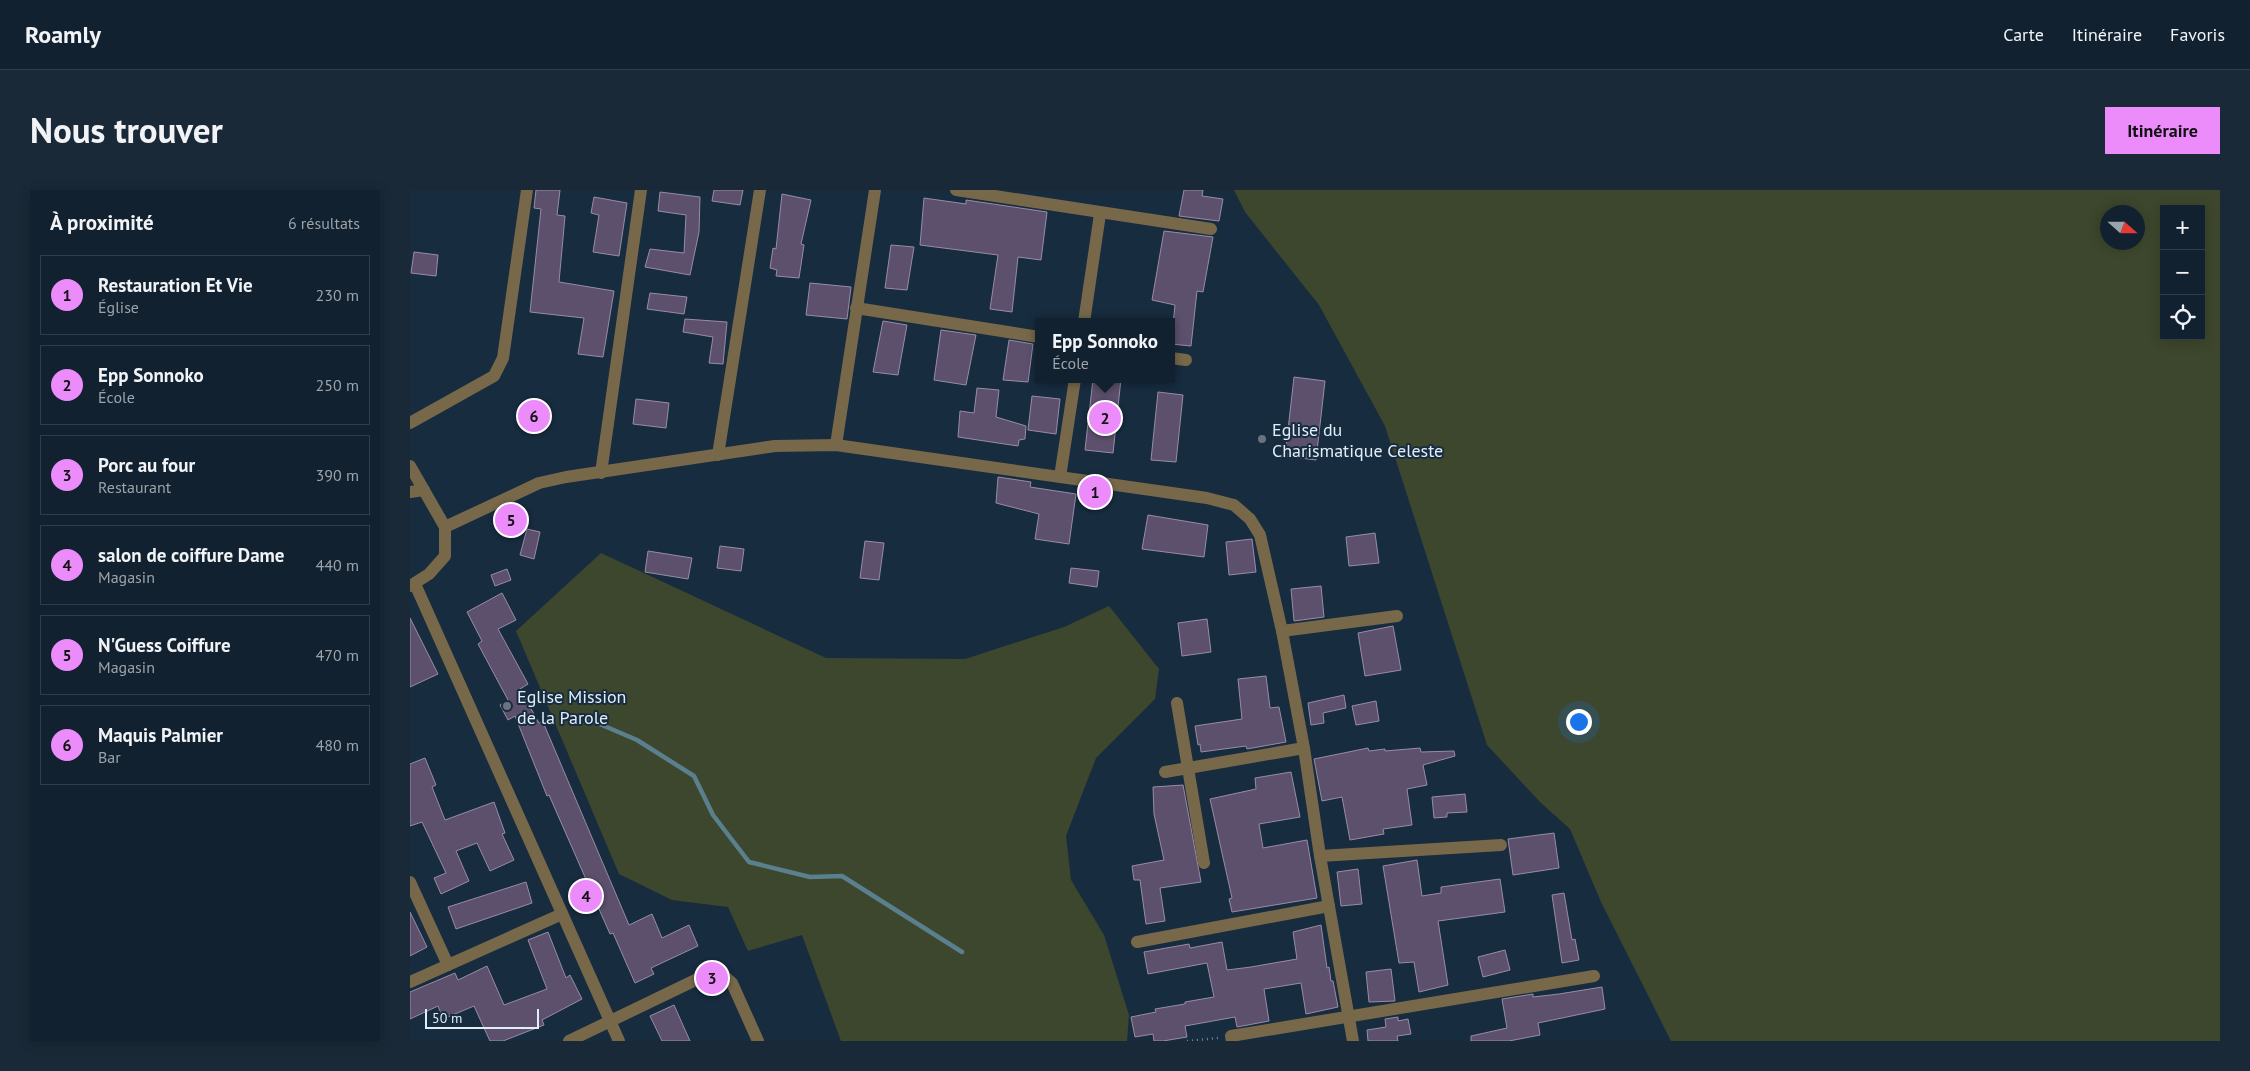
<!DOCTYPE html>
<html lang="fr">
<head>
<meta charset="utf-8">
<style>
  body { margin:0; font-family:"PT Sans",sans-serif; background:#1a2937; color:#f1f3f6 }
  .controls { position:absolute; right:15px; top:15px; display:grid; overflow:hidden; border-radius:0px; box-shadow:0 2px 12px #0003 }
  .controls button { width:45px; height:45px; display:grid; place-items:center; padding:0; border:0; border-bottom:1px solid #303e4b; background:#11212f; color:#f1f3f6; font:25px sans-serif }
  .compass { position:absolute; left:1690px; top:15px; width:45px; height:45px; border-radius:50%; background:#11212f; box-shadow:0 2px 12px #0003; rotate:111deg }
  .scale { position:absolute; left:15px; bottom:12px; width:114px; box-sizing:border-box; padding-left:5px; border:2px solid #e1eefa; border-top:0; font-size:14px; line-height:18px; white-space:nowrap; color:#e1eefa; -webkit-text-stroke:4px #172c3f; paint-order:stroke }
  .you { position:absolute; left:1168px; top:531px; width:18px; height:18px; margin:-12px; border:4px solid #fff; border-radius:50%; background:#1a73e8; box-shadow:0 0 0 8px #1a73e833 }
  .badge { display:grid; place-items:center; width:32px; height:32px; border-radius:50%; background:#ec8cfa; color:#111; font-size:16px; font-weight:700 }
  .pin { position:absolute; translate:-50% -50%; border:2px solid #fff; box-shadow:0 1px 5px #0006 }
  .popup { position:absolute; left:625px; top:128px; width:140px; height:65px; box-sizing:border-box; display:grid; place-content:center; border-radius:0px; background:#11212f; filter:drop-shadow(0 1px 4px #0005); font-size:16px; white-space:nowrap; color:#9ca3aa }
  .popup b { font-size:19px; color:#f1f3f6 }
  .popup::after { content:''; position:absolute; left:50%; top:100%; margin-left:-10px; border:10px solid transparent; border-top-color:#11212f }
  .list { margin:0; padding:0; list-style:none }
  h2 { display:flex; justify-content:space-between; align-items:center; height:65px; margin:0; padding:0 20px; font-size:21px }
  h2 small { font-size:16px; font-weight:400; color:#9ca3aa }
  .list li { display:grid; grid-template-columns:32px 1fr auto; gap:15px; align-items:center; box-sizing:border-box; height:80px; margin:0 10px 10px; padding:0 10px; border:1px solid #303e4b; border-radius:0px }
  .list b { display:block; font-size:19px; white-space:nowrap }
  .list p { margin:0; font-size:16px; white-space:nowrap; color:#9ca3aa }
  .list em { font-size:16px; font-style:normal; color:#9ca3aa }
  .icon { flex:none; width:28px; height:28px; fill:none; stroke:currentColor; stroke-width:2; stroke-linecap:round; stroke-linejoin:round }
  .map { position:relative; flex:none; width:1810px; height:851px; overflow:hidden; border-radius:0px }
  header { display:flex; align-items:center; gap:30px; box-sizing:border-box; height:70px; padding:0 25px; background:#11212f; border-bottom:1px solid #303e4b }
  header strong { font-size:24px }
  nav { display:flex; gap:28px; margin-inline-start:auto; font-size:18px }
  .intro { display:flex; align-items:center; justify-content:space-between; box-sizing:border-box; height:120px; padding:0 30px }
  h1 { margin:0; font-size:35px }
  .button { padding:12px 22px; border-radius:0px; background:#ec8cfa; color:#111; font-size:18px; font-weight:700 }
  main { display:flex; gap:30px; padding:0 30px }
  aside { flex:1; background:#11212f; border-radius:0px; box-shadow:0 2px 12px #0003 }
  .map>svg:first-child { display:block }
  .green { fill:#3d472d; fill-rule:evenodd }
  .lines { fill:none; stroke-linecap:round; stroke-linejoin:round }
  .stream { stroke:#5a7f8d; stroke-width:4.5 }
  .building { fill:#5c506c; stroke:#988ca8 }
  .path { stroke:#768797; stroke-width:2.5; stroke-dasharray:1 4; stroke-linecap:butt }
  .street { stroke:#77684a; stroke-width:12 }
  .worship-dot { fill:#6b7280; stroke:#172c3f; stroke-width:2 }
  .labels { text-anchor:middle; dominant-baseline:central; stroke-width:4; stroke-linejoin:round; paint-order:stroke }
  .poi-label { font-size:18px; fill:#e1eefa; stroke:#172c3f; text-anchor:start }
</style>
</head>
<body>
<header>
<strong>Roamly</strong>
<nav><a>Carte</a><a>Itinéraire</a><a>Favoris</a></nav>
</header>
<div class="intro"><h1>Nous trouver</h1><a class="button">Itinéraire</a></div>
<main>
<aside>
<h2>À proximité<small>6 résultats</small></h2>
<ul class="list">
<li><span class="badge">1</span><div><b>Restauration Et Vie</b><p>Église</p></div><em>230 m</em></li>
<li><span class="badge">2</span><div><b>Epp Sonnoko</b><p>École</p></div><em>250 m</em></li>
<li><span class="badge">3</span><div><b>Porc au four</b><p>Restaurant</p></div><em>390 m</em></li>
<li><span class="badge">4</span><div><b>salon de coiffure Dame</b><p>Magasin</p></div><em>440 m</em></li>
<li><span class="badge">5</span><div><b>N'Guess Coiffure</b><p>Magasin</p></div><em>470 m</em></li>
<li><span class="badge">6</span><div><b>Maquis Palmier</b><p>Bar</p></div><em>480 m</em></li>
</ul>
</aside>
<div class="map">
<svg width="1810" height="851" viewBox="0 0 1810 851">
  <rect width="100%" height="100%" fill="#172c3f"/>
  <g class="green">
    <path d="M824,0H1810V851H1261L1191,712L1160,639L1130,612L1077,555L975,236L909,115L835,22ZM1754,19H1791V146H1754ZM1698,22H1728V52H1698Z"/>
    <path d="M191,363L416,468L555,469L654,437L699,416L749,479L745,509L686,568L656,646L661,690L694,745L719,825L717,851H431L392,745L338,761L318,717L262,710L209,684L106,441Z"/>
  </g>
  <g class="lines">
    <path class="stream" d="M178,529L227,550L284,586L303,625L339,672L400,687L432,686L552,762"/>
  </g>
  <g class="building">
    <path d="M126,0H150L147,25L155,26L149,92L204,101L193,167L168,164L174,128L120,122L131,19L124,18Z"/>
    <path d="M304,0H333L330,15L302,11Z"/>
    <path d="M774,0H793L792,6L813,9L809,31L769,26Z"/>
    <path d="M250,2L290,7L289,42L280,85L235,77L240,59L274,63L276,25L248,21Z"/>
    <path d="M372,4L401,10L391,54L394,55L389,88L366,86L367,80L360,78L363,58L366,59Z"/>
    <path d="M184,7L217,13L209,66L183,62L189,25L181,23Z"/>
    <path d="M514,8L556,14V10L637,22L631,70L608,67L602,122L580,119L588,65L510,55Z"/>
    <path d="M754,41L803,47L793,102L787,101L781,156L761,154L765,115L742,110Z"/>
    <path d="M481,55L504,57L497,100L475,98Z"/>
    <path d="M4,62L28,65L26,86L1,83Z"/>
    <path d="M400,93L441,97L437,129L396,125Z"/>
    <path d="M240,103L277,107L274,124L237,119Z"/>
    <path d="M275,129L317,132L313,174L299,173L303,147L273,142Z"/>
    <path d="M473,131L497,135L488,185L463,182Z"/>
    <path d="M531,140L566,145L556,195L524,190Z"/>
    <path d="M599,150L623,154L618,192L593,190Z"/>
    <path d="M884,187L915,191L906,270L875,266Z"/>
    <path d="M683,189H711L703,263L675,260Z"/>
    <path d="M567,198L589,200L586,227L616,236L615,249L609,250L608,256L548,247L550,221L564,223Z"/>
    <path d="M748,202L773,205L766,272L741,270Z"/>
    <path d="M622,206L650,209L646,244L618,240Z"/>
    <path d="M226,209L259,213L256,238L223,234Z"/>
    <path d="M588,287L621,292L620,297L666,304L659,354L625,349L629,324L586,313Z"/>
    <path d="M738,325L798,335L794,367L732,359Z"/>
    <path d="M117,339L130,342L124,369L110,365Z"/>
    <path d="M965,343L969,373L939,376L936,347Z"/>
    <path d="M842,349L846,382L819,385L816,352Z"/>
    <path d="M455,351L474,353L469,390L450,388Z"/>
    <path d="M310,356L334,359L331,381L307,378Z"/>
    <path d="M238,361L282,368L278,389L235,382Z"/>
    <path d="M661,378L689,381L687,397L659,393Z"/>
    <path d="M97,379L101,390L85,396L81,385Z"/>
    <path d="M911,396L914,427L884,431L881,399Z"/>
    <path d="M92,403L106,430L88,439L118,494L110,499L129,533L133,532L219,735L242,724L252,748L279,735L288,756L241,778L244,784L225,793L203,743L200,744L139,605L137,606L105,526L98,530L90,515L98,510L68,454L72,451L57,422Z"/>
    <path d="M0,428L28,484L0,497Z"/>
    <path d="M797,429L801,462L772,466L768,433Z"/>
    <path d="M983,436L991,480L955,486L948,443Z"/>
    <path d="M856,486L860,518L869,517L876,552L837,559L836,556L791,562L790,554L788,555L785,536L832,529L828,489Z"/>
    <path d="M934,505L936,518L913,523L914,533L901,535L898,513Z"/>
    <path d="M966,511L969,531L946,535L942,516Z"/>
    <path d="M958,558L959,561L975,559V561L1010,558L1011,562L1044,561L1045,566L1013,575L1017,595L997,599L1002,635L973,639L974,644L940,650L932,607L912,611L904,569Z"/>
    <path d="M15,568L26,595L22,597L35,630L84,612L95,643L92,644L104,670L80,681L67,653L46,661L59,691L31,704L24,688L36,683L12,632L0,636V574Z"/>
    <path d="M881,582L890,627L849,634L853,658L897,650L907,708L822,722L819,709L822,708L800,609L846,599L845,588Z"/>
    <path d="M773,595L791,692L750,698L755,731L736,734L730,690H724L722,676L754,670L744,624L743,597Z"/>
    <path d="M1055,604L1057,622L1037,623V627L1024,628L1022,607Z"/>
    <path d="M1144,643L1149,678L1103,685L1098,649Z"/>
    <path d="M1007,670L1012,706L1031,703V697L1090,689L1095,722L1028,731L1038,795L1009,802L1004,772L989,773L973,676Z"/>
    <path d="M948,679L952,714L931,716L927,682Z"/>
    <path d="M116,692L122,713L46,739L38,717Z"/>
    <path d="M1154,703L1162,750L1165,749L1169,770L1152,773L1142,705Z"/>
    <path d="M0,722L17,757L0,766Z"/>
    <path d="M911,735L917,778L919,777L921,791H923L928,817L896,824L891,793L854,799L859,831L827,837L825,827L775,836L777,847L753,851H744L743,844L725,847L721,827L746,822L745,819L775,814V812L804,807L797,773L738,784L734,762L779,754L780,758L812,752L817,780L841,777L887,769L883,742Z"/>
    <path d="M138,742L156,788L160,785L172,809L132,830L134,835L93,851H80L64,816L33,829L28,816L0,829V802L45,783L48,790L77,776L94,815L137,799L118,750Z"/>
    <path d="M1095,760L1100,780L1073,787L1068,767Z"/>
    <path d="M981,779L985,811L959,812L956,782Z"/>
    <path d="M1192,797L1195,819L1128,833L1130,845L1099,851H1061V846L1097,838L1092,809L1123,804V807L1149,804Z"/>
    <path d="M264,815L280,851H252L240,826Z"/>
    <path d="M988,827V831L998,829L1001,844L987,846L988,851H958L957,840L976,837L975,829Z"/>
  </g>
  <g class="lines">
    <path class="path" d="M777,851L808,848"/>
    <g class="street">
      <path d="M546,0L801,39"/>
      <path d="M446,118L629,147"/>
      <path d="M674,132L690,24"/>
      <path d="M761,168L776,170"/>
      <path d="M0,233L84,186L93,168L117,0"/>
      <path d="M426,255L465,0"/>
      <path d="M308,265L350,0"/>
      <path d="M0,276L35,337"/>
      <path d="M191,283L231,0"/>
      <path d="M650,287L665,189"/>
      <path d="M0,302L14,300"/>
      <path d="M5,394L209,851"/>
      <path d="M0,396L19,384L35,366V337L129,293L156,287L365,256L426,255L797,308L824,315L840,329L850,345L872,441L894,558L910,666L943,851"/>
      <path d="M872,441L987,426"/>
      <path d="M767,513L794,673"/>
      <path d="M755,582L894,558"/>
      <path d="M910,666L1091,655"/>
      <path d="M0,692L38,775"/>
      <path d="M727,752L919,716"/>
      <path d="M0,792L152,724"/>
      <path d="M159,851L300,783L314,786L322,793L348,851"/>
      <path d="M822,851L821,846L1184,786"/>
    </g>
  </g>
  <g class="worship-dot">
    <circle cx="852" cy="249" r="5"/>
    <circle cx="97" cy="516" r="5"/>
  </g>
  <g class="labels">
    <g class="poi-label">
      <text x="862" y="239">Eglise du<tspan x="862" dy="21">Charismatique Celeste</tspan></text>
      <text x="107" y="506">Eglise Mission<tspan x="107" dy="21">de la Parole</tspan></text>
    </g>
  </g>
</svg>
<div class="controls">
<button>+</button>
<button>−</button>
<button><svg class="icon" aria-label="locate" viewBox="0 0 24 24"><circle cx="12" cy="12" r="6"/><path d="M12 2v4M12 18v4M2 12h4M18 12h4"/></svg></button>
</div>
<svg class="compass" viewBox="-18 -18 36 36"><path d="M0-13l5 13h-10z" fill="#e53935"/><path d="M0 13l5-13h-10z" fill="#9ca3aa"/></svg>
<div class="scale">50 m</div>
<div class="you"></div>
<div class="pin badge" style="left:685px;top:302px">1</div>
<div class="pin badge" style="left:695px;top:228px">2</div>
<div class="popup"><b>Epp Sonnoko</b>École</div>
<div class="pin badge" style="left:302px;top:788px">3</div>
<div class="pin badge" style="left:176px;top:706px">4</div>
<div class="pin badge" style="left:101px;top:330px">5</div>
<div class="pin badge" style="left:124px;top:226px">6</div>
</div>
</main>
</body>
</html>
